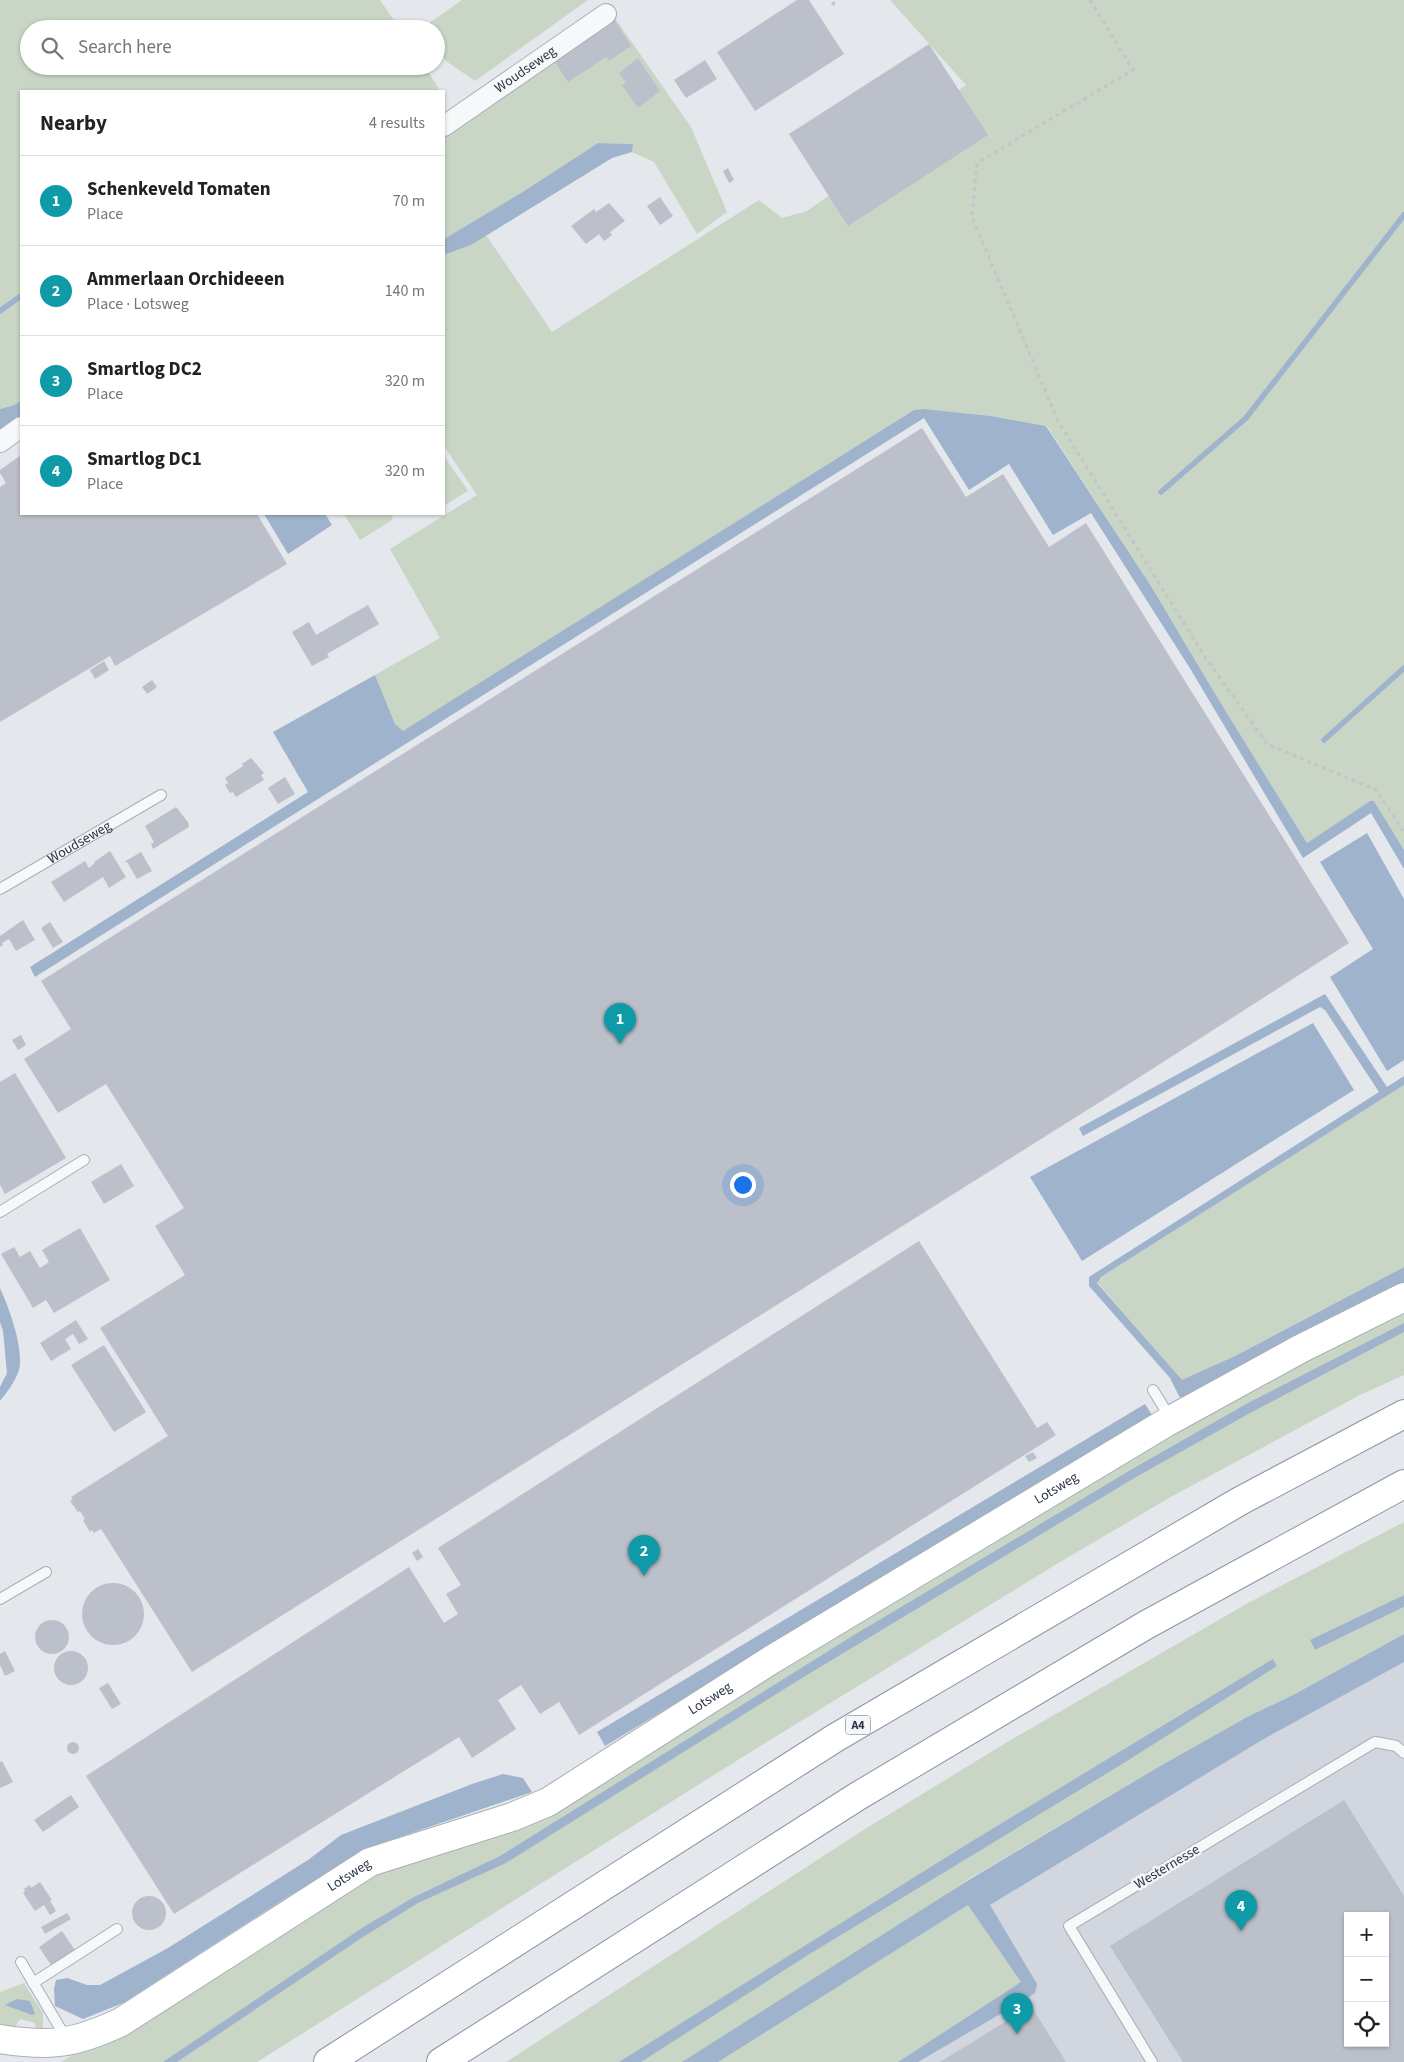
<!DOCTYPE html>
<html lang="en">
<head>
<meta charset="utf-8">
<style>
  body { margin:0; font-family:"Source Sans 3",sans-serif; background:#f2f2f2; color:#222 }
  .controls { position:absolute; right:15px; bottom:15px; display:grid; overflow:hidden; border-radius:0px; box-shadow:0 1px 4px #0004 }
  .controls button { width:45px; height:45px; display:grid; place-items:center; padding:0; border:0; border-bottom:1px solid #e0e0e0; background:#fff; color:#222; font:25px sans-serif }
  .you { position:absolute; left:742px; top:1184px; width:18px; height:18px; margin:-12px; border:4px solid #fff; border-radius:50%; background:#1a73e8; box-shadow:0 0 0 8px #1a73e833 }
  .badge { display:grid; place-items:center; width:32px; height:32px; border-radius:50%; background:#d1495b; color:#fff; font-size:16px; font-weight:700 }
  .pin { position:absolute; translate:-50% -41px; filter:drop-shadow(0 1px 2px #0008) }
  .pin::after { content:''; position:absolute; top:26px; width:18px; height:15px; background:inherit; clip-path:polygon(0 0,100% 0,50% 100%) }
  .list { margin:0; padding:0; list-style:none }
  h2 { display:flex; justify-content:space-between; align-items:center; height:65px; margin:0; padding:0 20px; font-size:21px }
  h2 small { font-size:16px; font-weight:400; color:#767676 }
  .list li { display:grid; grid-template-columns:32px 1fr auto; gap:15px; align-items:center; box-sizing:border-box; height:90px; padding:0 20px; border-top:1px solid #e0e0e0 }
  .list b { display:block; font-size:19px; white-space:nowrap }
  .list p { margin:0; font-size:16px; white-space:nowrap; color:#767676 }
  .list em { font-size:16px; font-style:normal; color:#767676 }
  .icon { flex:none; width:28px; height:28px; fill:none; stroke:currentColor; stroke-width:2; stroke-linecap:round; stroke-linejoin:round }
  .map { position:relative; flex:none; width:1404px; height:2062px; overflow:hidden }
  .search { position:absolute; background:#fff; box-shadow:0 1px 4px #0004; left:20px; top:20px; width:425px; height:55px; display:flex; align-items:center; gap:12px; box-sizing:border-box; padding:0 18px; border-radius:28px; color:#767676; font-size:19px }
  .panel { position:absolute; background:#fff; box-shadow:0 1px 4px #0004; left:20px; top:90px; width:425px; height:425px; border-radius:0px }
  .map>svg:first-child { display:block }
  .built { fill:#d2d6de; fill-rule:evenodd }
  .green { fill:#c9d6c5 }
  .water { fill:#9fb4cc }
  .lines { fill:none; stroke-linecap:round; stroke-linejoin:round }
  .stream { stroke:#9fb4cc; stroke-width:5.5 }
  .building { fill:#bbc0ca; fill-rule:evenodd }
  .lane-casing { stroke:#a9aeb7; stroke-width:12 }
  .street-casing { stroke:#a9aeb7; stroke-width:22 }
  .secondary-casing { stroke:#a9aeb7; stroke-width:30 }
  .highway-casing { stroke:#8b94a3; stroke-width:30 }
  .path { stroke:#c2c5cb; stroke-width:3; stroke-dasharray:4 4; stroke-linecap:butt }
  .lane { stroke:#f7f8fa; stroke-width:10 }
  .street { stroke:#f7f8fa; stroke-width:20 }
  .secondary { stroke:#fff; stroke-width:28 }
  .highway { stroke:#fff; stroke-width:28 }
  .labels { text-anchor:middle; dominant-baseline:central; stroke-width:5; stroke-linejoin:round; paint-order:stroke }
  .shield { fill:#f4f6f9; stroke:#676e7b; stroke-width:1 }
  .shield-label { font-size:12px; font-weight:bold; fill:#2b3445 }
  .street-label { font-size:14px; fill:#2b3445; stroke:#f4f6f9 }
</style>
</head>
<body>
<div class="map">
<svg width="1404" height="2062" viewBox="0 0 1404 2062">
  <rect width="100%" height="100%" fill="#e4e7ec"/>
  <path class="built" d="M1404,1645V2062H708ZM1348,1916H1385V2043H1348Z"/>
  <g class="green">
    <path d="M0,0H380L400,29H29V66H425L440,91H21V401L14,405L0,409Z"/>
    <path d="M462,0H588L475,81L446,61L436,48V29L422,28Z"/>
    <path d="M890,0H1404V850L1374,801H1370L1307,843L1214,692L1151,586L1047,426L991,416L924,409L914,410L403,732L395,724L375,675L440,638L390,549L477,495L444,446V254L471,245L486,235L552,332L759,200L782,218L807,211L882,158L907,125L966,85Z"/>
    <path d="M610,11L691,127L727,212L697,234L654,162L632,152L633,144L598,143L521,193L444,239V128Z"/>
    <path d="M444,456L468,491L444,506Z"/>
    <path d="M344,514H393L392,520L360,540Z"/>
    <path d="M1404,1085V1267L1235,1356L1182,1381L1097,1282L1101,1277Z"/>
    <path d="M1404,1306V1375L1360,1395L1169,1498L1055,1565L749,1753L257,2062H61L372,1875L430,1854L800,1653L1162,1436Z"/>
    <path d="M1404,1522V1595L1310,1641L1315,1650L1404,1607V1634L1293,1695L1247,1717L1155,1769L967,1880L706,2062H506L865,1829L1009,1741L1248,1603Z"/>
    <path d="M968,1905L1021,1982L898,2062H718Z"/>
    <path d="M24,1983L43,2013V2030H36L35,2023L20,2019L15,2027L0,2024V1992Z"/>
  </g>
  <g class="water">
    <path d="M598,143L633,144L632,152L612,158L471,245L446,254L444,252V239L521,193Z"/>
    <path d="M21,401V419L0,434V409L14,405Z"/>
    <path d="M924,409L991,416L1046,426L1151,586L1214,692L1307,843L1370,801H1374L1404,850V869L1371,813L1303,858L1191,670L1091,513L1053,535L1009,464L969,490L924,418L35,977L30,967L308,792L273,732L375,675L395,724L403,731L914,410Z"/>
    <path d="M264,514H325L332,525L288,554Z"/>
    <path d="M1367,833L1404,899V1060L1387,1071L1330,977L1373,949L1320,862Z"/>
    <path d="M1325,994L1387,1087L1404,1076V1085L1101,1277L1097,1283L1182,1380L1235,1356L1404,1267V1284L1182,1399L1179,1396L1170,1378L1089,1286V1277L1379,1092L1325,1010L1320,1007L1083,1136L1079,1128Z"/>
    <path d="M1313,1023L1354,1090L1082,1261L1030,1177Z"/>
    <path d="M0,1288C9,1308 21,1341 20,1364C19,1377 8,1391 0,1401V1387L7,1373L3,1331L0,1322Z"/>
    <path d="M1404,1323V1332L1250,1413L1136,1477L802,1678L506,1863L418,1903L363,1937L177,2062H163L362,1928L414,1897L500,1856L854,1635L1134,1468L1248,1403Z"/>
    <path d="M1145,1404L1152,1415L605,1746L597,1732Z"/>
    <path d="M1404,1595V1607L1315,1650L1310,1640Z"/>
    <path d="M1404,1634V1662L1262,1740L990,1905L1037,1984L1035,1993L1026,1999L918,2062H898L1021,1982L968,1905L718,2062H682L967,1881L1155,1769L1247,1717L1293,1695Z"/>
    <path d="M1273,1659L1277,1666L1119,1766L808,1955L641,2062H619L969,1843Z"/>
    <path d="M503,1774L523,1778L532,1792L376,1845L289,1896L123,2003L83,2019L55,2006L54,1989L56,1980L67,1978L87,1985H100L168,1948L308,1860L341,1835L472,1784Z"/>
    <path d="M17,1999L30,2001L35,2014L32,2015L5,2005Z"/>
  </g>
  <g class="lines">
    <g class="stream">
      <path d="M0,311L21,296"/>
      <path d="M1161,492L1246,418L1404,215"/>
      <path d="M1324,740L1404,668"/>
    </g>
  </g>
  <g class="building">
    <path d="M797,0H809L844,54L755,111L717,52Z"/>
    <path d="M614,19L631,46L609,61L606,57L568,82L553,59Z"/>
    <path d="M929,44L988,135L848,226L789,134Z"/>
    <path d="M638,58L660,91L638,108L622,85L626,83L619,73Z"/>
    <path d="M705,60L717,79L686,98L674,80Z"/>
    <path d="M728,168L734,180L729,183L723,171Z"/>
    <path d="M660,197L673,216L660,225L647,206Z"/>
    <path d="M609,203L625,221L610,232L612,235L604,241L599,234L586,244L571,226L594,209L596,212Z"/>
    <path d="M922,428L966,497L1003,474L1049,547L1086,523L1349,943L1135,1080L192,1672L101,1529L94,1533L92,1530L90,1532L83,1520L85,1519L80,1511L78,1512L70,1501L73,1499L71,1497L168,1436L100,1328L185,1275L155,1226L184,1208L106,1084L58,1113L24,1059L71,1029L41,981Z"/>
    <path d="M21,455V514H257L287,564L115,666L110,656L0,722V487L6,483L0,473V470Z"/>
    <path d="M368,605L379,624L327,654L329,657L312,666L292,632L309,622L316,635Z"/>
    <path d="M104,661L109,670L95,679L90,670Z"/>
    <path d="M152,680L157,687L147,694L142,687Z"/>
    <path d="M251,758L264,773L261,775L264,780L236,797L233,792L230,793L225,785L228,783L225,778L243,766L242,764Z"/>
    <path d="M285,777L295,794L278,804L268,788Z"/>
    <path d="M176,807L188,822L189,827L153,849L151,844L154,842L145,826Z"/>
    <path d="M110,851L126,877L109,888L103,877L64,902L51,882L85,861L89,868L95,863L94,862Z"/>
    <path d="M141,852L152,871L137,879L127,862H124Z"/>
    <path d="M23,920L35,940L16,951L9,939L2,943L3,945L0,947V936Z"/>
    <path d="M50,922L63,942L53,948L41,928Z"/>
    <path d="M21,1035L26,1045L18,1050L12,1040Z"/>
    <path d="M15,1073L66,1158L5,1194L0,1185V1082Z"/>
    <path d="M121,1164L134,1186L104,1204L91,1182Z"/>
    <path d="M80,1228L110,1280L54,1313L46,1300L33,1308L1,1254L14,1247L20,1257L30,1251L40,1268L49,1262L42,1250Z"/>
    <path d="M919,1241L1037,1428L1047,1422L1056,1435L579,1735L559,1702L540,1714L521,1685L498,1700L516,1729L472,1758L459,1737L174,1914L86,1776L409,1567L444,1623L458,1614L446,1594L461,1585L438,1548Z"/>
    <path d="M76,1320L88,1339L79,1344L73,1334L65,1339L71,1349L51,1361L40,1343Z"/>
    <path d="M104,1345L146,1412L114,1432L71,1365Z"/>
    <path d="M1033,1452L1037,1458L1029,1462L1025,1456Z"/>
    <path d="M418,1549L423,1557L417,1561L412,1553Z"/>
    <circle cx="113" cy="1614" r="31"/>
    <circle cx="52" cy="1637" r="17"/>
    <path d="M5,1651L15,1671L5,1676L0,1665V1654Z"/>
    <circle cx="71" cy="1668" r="17"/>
    <path d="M108,1683L121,1704L112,1709L99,1688Z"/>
    <circle cx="73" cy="1748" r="6"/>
    <path d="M2,1761L13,1782L0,1788V1762Z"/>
    <path d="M71,1795L79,1807L43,1832L34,1820Z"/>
    <path d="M1344,1800L1404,1896V2062H1183L1110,1946ZM1348,1916H1385V2043H1348Z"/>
    <path d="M40,1882L52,1900L50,1901L56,1911L50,1915L44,1905L35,1911L23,1893L25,1891L24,1889L30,1885L31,1888Z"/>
    <circle cx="149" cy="1913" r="17"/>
    <path d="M67,1913L71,1919L45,1934L41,1927Z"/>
    <path d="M62,1931L75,1950L51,1965L39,1947Z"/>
    <path d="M1031,2006L1066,2062H940Z"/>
  </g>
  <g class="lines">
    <g class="lane-casing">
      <g id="lane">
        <path id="s1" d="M0,889L161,795"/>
        <path d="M0,1212L84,1160"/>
        <path d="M1153,1390L1171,1419"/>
        <path d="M0,1599L46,1572"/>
        <path d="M21,1962L66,2038"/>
        <path d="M33,1983L117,1929"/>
        <path d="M1152,2062L1069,1926L1375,1742L1396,1746L1404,1753"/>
      </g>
    </g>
    <g class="street-casing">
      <g id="street">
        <path id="s2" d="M444,126L606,14"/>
        <path d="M0,442L21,427"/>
      </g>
    </g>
    <g class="secondary-casing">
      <g id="secondary">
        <path id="s3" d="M0,2039C51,2047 74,2044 121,2022L370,1862L512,1817L548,1802L771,1660L1167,1422L1300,1349L1404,1297"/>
      </g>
    </g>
    <g class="highway-casing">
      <g id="highway">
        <path d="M328,2062L835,1738L1240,1501L1404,1414"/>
        <path d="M441,2062L858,1796L1146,1625L1404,1484"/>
      </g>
    </g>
    <g class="path">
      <path d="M1090,0L1133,70L977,163L972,217L1058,421L1203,654L1267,744L1376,790L1404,832"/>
      <path d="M832,5L837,0"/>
    </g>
    <use href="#lane" class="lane"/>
    <use href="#street" class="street"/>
    <use href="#secondary" class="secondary"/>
    <use href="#highway" class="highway"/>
  </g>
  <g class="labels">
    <rect class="shield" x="845.5" y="1715.5" width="25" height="19" rx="4"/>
    <g class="shield-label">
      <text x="858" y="1725">A4</text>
    </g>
    <g class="street-label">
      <text stroke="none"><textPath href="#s2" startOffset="99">Woudseweg</textPath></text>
      <text stroke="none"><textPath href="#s1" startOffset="92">Woudseweg</textPath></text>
      <text stroke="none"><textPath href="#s3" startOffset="1206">Lotsweg</textPath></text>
      <text stroke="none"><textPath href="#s3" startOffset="801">Lotsweg</textPath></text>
      <text transform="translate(1167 1867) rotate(-31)">Westernesse</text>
      <text stroke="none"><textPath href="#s3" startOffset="396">Lotsweg</textPath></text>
    </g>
  </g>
</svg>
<div class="controls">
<button>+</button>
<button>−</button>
<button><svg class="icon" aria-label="locate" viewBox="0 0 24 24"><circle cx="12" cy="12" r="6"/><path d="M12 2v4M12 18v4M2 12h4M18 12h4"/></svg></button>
</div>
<div class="you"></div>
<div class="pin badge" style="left:620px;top:1044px;background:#0f9aa8">1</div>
<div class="pin badge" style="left:644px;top:1576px;background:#0f9aa8">2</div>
<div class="pin badge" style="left:1017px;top:2034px;background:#0f9aa8">3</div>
<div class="pin badge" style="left:1241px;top:1931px;background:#0f9aa8">4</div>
<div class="search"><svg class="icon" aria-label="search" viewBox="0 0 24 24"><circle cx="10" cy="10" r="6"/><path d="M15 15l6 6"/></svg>Search here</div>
<section class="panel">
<h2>Nearby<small>4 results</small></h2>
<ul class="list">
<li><span class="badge" style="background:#0f9aa8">1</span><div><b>Schenkeveld Tomaten</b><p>Place</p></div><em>70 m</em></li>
<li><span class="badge" style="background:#0f9aa8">2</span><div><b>Ammerlaan Orchideeen</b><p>Place · Lotsweg</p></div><em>140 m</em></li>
<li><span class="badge" style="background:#0f9aa8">3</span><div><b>Smartlog DC2</b><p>Place</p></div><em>320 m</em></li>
<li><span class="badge" style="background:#0f9aa8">4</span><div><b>Smartlog DC1</b><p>Place</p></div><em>320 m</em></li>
</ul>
</section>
</div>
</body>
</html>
